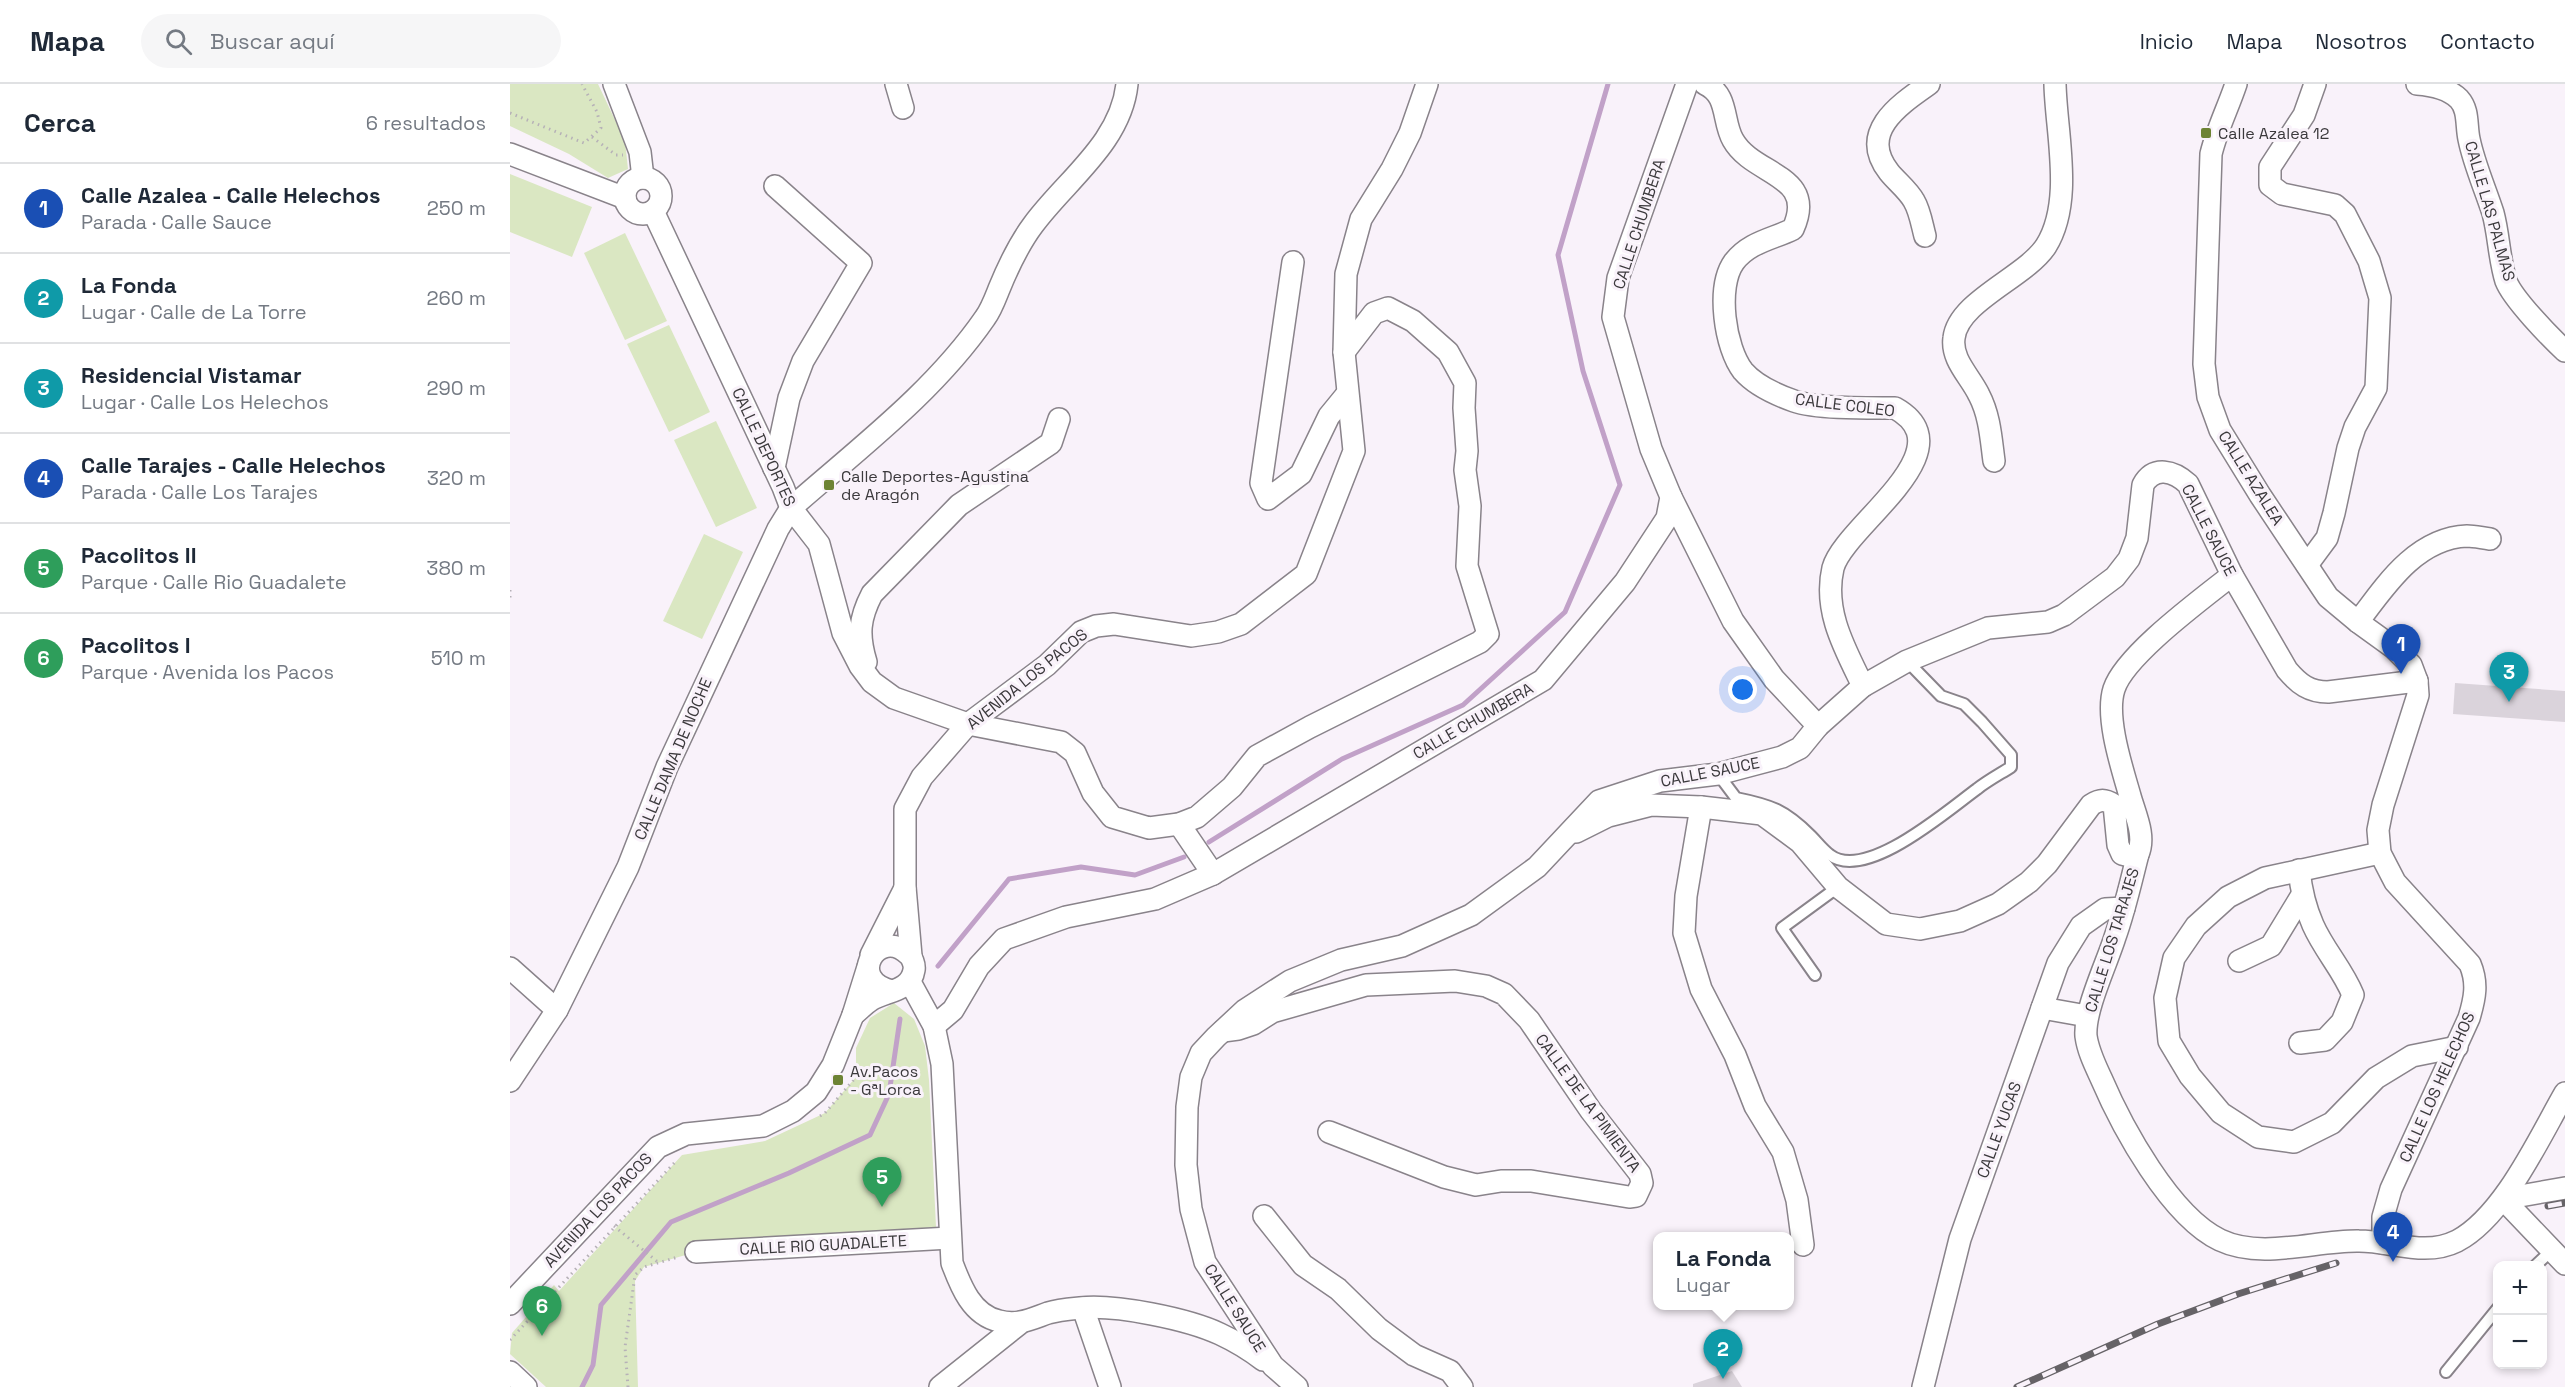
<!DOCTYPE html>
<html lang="es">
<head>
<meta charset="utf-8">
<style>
  body { margin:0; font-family:"Space Grotesk",sans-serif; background:#f6f6f7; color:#1f2937 }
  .controls { position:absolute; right:18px; bottom:18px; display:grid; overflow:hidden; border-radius:12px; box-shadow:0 3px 9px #0003 }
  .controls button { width:54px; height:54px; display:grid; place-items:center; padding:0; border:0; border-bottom:2px solid #e0e1e3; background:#fff; color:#1f2937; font:30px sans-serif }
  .you { position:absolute; left:1233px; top:606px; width:21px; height:21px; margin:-15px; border:4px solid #fff; border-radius:50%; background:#1a73e8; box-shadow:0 0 0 9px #1a73e833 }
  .badge { display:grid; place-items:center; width:39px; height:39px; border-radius:50%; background:#0b8043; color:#fff; font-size:20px; font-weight:700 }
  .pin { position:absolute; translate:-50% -50px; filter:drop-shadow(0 2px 3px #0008) }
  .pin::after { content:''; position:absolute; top:32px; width:21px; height:18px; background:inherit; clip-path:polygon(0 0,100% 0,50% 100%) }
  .popup { position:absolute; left:1143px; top:1148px; width:141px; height:78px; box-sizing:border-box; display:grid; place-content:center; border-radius:12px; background:#fff; filter:drop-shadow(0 2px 4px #0005); font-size:20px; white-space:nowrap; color:#747a83 }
  .popup b { font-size:22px; color:#1f2937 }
  .popup::after { content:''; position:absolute; left:50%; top:100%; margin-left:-12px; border:12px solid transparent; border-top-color:#fff }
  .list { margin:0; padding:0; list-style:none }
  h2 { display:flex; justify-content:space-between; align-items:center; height:78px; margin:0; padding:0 24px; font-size:26px }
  h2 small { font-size:20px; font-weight:400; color:#747a83 }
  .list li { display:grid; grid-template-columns:39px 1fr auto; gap:18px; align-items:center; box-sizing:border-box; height:90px; padding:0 24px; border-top:2px solid #e0e1e3 }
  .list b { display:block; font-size:22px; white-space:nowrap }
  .list p { margin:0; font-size:20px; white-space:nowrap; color:#747a83 }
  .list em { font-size:20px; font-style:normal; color:#747a83 }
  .icon { flex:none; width:33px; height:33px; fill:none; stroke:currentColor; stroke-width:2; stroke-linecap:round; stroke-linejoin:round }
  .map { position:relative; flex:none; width:2055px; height:1303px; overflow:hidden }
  header { display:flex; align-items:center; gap:36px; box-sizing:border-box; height:84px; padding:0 30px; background:#fff; border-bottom:2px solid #e0e1e3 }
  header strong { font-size:28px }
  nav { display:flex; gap:33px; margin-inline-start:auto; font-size:21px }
  .search { width:420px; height:54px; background:#f6f6f7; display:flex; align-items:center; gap:15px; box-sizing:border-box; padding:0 21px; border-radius:33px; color:#747a83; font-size:22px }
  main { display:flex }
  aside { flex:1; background:#fff }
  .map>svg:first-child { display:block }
  .green { fill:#dae7c2 }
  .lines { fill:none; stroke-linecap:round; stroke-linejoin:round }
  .stream { stroke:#c1a1c8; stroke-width:5 }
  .building { fill:#dad3db }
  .lane-casing { stroke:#89838a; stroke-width:14 }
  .street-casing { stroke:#89838a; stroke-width:24 }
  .path { stroke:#b6b1b7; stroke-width:3; stroke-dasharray:1.5 4.5; stroke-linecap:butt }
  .lane { stroke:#fff; stroke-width:10 }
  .street { stroke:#fff; stroke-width:21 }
  .rail-casing { stroke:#666367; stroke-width:7 }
  .rail { stroke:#f9f2fa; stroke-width:4.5; stroke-dasharray:14; stroke-linecap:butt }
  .poi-dot { fill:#6d8334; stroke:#f9f2fa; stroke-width:2 }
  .labels { text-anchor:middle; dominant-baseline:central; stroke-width:6; stroke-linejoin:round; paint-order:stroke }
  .poi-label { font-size:16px; fill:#3b393c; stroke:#f9f2fa; text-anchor:start }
  .street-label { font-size:16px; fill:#3b393c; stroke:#f9f2fa }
</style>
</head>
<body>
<header>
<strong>Mapa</strong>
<div class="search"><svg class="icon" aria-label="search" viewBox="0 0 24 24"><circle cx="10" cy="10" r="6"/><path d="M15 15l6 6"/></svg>Buscar aquí</div>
<nav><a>Inicio</a><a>Mapa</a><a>Nosotros</a><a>Contacto</a></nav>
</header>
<main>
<aside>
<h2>Cerca<small>6 resultados</small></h2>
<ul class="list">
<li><span class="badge" style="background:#1a4fb4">1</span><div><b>Calle Azalea - Calle Helechos</b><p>Parada · Calle Sauce</p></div><em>250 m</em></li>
<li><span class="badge" style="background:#0f9aa8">2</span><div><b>La Fonda</b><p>Lugar · Calle de La Torre</p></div><em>260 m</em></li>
<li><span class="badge" style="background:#0f9aa8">3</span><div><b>Residencial Vistamar</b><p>Lugar · Calle Los Helechos</p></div><em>290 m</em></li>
<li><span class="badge" style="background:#1a4fb4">4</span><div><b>Calle Tarajes - Calle Helechos</b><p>Parada · Calle Los Tarajes</p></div><em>320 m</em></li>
<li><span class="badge" style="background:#2e9e5b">5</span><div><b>Pacolitos II</b><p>Parque · Calle Rio Guadalete</p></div><em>380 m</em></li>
<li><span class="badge" style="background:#2e9e5b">6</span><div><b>Pacolitos I</b><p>Parque · Avenida los Pacos</p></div><em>510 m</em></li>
</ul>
</aside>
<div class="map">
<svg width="2055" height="1303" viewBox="0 0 2055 1303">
  <rect width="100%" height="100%" fill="#f9f2fa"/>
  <g class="green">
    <path d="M0,0H88L115,57L118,85L98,94L59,70L0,42Z"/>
    <path d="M0,90L82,123L62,173L0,148Z"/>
    <path d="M115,149L157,237L115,256L74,169Z"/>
    <path d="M159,241L200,328L159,348L117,260Z"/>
    <path d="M206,337L247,424L206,443L164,356Z"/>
    <path d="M194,450L233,468L192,555L153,537Z"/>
    <path d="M384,919L404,935L415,962L419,996L426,1143L186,1168L134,1183L125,1197L128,1303H36L0,1270L2,1249L44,1201L49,1207L172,1071L255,1057L315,1029L346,993V964L360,934Z"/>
  </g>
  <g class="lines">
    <g class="stream">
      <path d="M699,758L832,675L953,621L1055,528L1110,401L1073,287L1048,171L1098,0"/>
      <path d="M428,882L499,795L571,783L625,791L674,773"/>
      <path d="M72,1303L83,1281L91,1221L161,1138L279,1089L360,1051L379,1010L390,935"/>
    </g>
  </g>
  <g class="building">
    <path d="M1945,599L2055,607V638L1943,630Z"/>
    <path d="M1222,1287L1232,1303H1183V1300Z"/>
  </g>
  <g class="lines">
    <g class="lane-casing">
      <g id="lane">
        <path d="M1208,690L1226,714C1261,721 1275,726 1301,752C1307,758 1313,766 1320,771C1356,798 1438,726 1467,705C1477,697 1490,690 1501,683V671L1472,638L1454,620L1431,612L1397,577"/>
        <path d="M1305,891L1272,844L1328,803"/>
        <path d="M2025,1182L2042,1166"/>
        <path d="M1936,1288L1988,1224"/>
      </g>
    </g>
    <g class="street-casing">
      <g id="street">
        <path d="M104,0L130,68L133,94"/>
        <path d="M386,0L393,24"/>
        <path d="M1195,0C1219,11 1212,37 1223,56C1243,92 1308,90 1283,145C1263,155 1239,158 1224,178C1206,203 1215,264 1233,287C1245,301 1267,311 1284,317C1307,325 1359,324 1385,324C1460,366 1334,442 1323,484C1313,527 1335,565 1353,602"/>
        <path d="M1726,0C1718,24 1707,45 1701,70L1694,280L1698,313L1710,346L1750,411L1818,513L1848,538L1884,564L1901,581L1907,597L1908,611L1873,721L1868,746L1870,769L1885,798L1960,880C1968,899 1965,914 1959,934L1881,1105L1873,1133V1159"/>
        <path d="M1907,0C1921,1 1938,4 1949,15C1959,26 1956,41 1959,55C1964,80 1975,104 1983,129C1989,151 1989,175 1996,197C2003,215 2040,253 2055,267"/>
        <path d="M0,70L115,114"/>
        <circle cx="133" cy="112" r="18"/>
        <path d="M143,127L273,403L281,424L309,460L333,549L350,582L362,598L384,614L458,640L551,658L565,669L583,709L602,733L639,744L669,740L687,733L722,703L747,672L800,643L970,558L978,550L957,482L960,422L955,386L957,367L954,324L955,299L938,268L903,237L878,224L864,229L834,268"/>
        <path d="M1415,152C1412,141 1410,127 1404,117C1398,106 1387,98 1379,88C1348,48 1389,21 1419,0"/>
        <path d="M783,178L751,399L758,415L791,390L819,332L837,310"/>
        <path d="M1484,377C1481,355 1480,332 1469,311C1460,292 1441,276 1444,254C1448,217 1516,193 1536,162C1564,117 1546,49 1545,0"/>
        <path d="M264,384L279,314L293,277L351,179L265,102"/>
        <path d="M1161,413L1223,537L1264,595L1308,642"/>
        <path d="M1797,481L1817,454L1824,429L1838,364L1845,343L1866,304L1870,214L1859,177L1835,130L1825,121L1772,110L1760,101V83L1794,31L1805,0"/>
        <path d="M1848,538C1875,502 1906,454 1957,452C1964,452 1972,454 1980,455"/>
        <path d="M356,578C348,551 349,535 362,510L449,421L541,359L549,335"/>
        <path d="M1191,723L1176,812L1174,849L1191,905L1225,971L1245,1022L1273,1068L1287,1116L1293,1161"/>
        <path d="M669,740L703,790"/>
        <path d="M1066,748L1098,732L1141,721L1191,723L1252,730L1290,758L1328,803L1376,840L1410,845L1450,837L1488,820L1519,798L1537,780L1581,721C1590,715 1595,715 1604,721L1608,761L1612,770L1620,772L1628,770C1636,752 1625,730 1620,712C1612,684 1595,633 1604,605C1615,571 1692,515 1722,491"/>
        <path d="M1870,769L1755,794L1718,813L1686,842L1664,874L1655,914L1659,957L1680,992L1711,1029L1748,1053L1784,1058L1822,1039L1866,994L1902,972L1947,963"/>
        <path d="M1628,770C1621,797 1615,825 1605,853C1597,879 1574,926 1576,952C1578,967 1585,981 1591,994C1612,1043 1660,1132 1710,1156C1752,1176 1806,1156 1849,1157C1882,1157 1915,1173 1947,1157C1994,1132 2029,1054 2055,1009"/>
        <path d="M1789,786C1791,805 1795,823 1803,841C1814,866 1833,886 1843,911L1832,938L1815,956L1790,959"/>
        <path d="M361,871L395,804"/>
        <path d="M401,872L395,803V725L412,693L458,640L537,581L571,548L586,542L604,540L681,552L708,548L731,540L796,490L844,367L834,268L836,190L851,135L882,85L900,49L917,0"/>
        <path d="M1729,877L1761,862L1792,811"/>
        <path d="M0,884L47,926L0,997"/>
        <path d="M400,898L424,942L432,980L442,1179C451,1203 462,1231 489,1237C508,1242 521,1235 538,1229C548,1226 560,1225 570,1224C605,1220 678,1235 710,1250C725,1257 740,1266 753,1276"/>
        <path d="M1532,924L1577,932"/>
        <path d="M47,926L118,783L157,683L268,445L281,424C348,365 424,308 475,234C481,226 485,215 489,205C498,183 508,161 523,141C555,97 611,59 617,0"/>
        <path d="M343,931C349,926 355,920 361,916C376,907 401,907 404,886C405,881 402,873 398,870C368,842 335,896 382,907"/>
        <path d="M424,942L443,926L469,882L494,855L556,833L645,815L703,790L1033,596L1115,498L1157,434L1161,413L1141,365L1103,233L1108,194L1177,0"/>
        <path d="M713,947L728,945L743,940L762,928L856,901L945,897L976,902L994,910L1019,936L1081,1027L1130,1090L1132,1099L1126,1112L1119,1113L1021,1097H991L966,1101L934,1093L819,1048"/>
        <path d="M1993,1115L2055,1180"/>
        <path d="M1993,1115L2055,1104"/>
        <path d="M754,1132L793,1181L828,1205L869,1245L904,1271L940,1287L952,1303"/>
        <path d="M186,1168L440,1154"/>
        <path d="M0,1220L148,1063L176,1050L253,1042L283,1027L306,1008L323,981L343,931L358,883"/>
        <path d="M573,1224L600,1303"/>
        <path d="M0,1288L16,1303"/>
        <path d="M430,1303L509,1240"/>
        <path d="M787,1303L763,1282L695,1178L681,1125L676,1081L677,1023L681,993L691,969L706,953L735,926L780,897L831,876L892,862L961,831L1027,783L1089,717L1150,697L1208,690L1272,673L1290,664L1308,642L1353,602L1397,577L1478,544L1538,538L1554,531L1605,493L1619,475L1627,454L1633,401C1644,381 1664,387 1678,400L1722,491L1777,586C1789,600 1799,608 1818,608L1907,597"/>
        <path d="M1413,1303L1450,1155L1548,879L1571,842L1595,825L1614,824"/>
      </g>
    </g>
    <g class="path">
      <path d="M0,29L74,59L91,44L87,28L72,0"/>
      <path d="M82,53L106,71H113"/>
      <path d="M0,506V516"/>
      <path d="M310,1032L315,1029L346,993L345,981"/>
      <path d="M104,1142L149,1179"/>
      <path d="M0,1256L166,1077"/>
      <path d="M118,1303L115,1263L125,1191L134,1183L168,1173"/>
    </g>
    <use href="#lane" class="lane"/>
    <use href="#street" class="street"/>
    <g class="rail-casing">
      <g id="rail">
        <path d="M2038,1122L2055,1119"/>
        <path d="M1507,1303L1648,1240L1728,1210L1826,1179"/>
      </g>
    </g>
    <use href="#rail" class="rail"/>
  </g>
  <g class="poi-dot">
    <rect x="1690" y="43" width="12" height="12" rx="3"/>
    <rect x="313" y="395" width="12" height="12" rx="3"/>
    <rect x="322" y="990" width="12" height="12" rx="3"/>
  </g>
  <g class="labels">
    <g class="poi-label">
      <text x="1708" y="49">Calle Azalea 12</text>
      <text x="331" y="392">Calle Deportes-Agustina<tspan x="331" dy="18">de Aragón</tspan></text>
      <text x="340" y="987">Av.Pacos<tspan x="340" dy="18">- GªLorca</tspan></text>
    </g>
    <g class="street-label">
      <text transform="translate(1980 127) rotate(74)">CALLE LAS PALMAS</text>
      <text transform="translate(1129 140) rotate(-72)">CALLE CHUMBERA</text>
      <text transform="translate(1335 321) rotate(7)">CALLE COLEO</text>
      <text transform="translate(254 363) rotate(65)">CALLE DEPORTES</text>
      <text transform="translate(1741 394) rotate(58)">CALLE AZALEA</text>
      <text transform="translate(1699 446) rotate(63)">CALLE SAUCE</text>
      <text transform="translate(517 595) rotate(-39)">AVENIDA LOS PACOS</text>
      <text transform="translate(963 637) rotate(-30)">CALLE CHUMBERA</text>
      <text transform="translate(163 675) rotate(-67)">CALLE DAMA DE NOCHE</text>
      <text transform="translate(1200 688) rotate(-11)">CALLE SAUCE</text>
      <text transform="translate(1602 856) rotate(-73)">CALLE LOS TARAJES</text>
      <text transform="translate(1927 1003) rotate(-66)">CALLE LOS HELECHOS</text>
      <text transform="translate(1078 1019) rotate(54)">CALLE DE LA PIMIENTA</text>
      <text transform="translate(1489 1046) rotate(-70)">CALLE YUCAS</text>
      <text transform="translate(88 1126) rotate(-47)">AVENIDA LOS PACOS</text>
      <text transform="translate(313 1161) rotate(-3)">CALLE RIO GUADALETE</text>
      <text transform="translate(725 1224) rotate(58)">CALLE SAUCE</text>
    </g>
  </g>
</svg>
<div class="controls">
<button>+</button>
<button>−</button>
</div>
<div class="you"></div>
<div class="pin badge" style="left:1891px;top:590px;background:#1a4fb4">1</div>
<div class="pin badge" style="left:1213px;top:1295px;background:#0f9aa8">2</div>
<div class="popup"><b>La Fonda</b>Lugar</div>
<div class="pin badge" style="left:1999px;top:618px;background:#0f9aa8">3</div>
<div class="pin badge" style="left:1883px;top:1178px;background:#1a4fb4">4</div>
<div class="pin badge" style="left:372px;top:1123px;background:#2e9e5b">5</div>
<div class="pin badge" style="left:32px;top:1252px;background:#2e9e5b">6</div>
</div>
</main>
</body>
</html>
